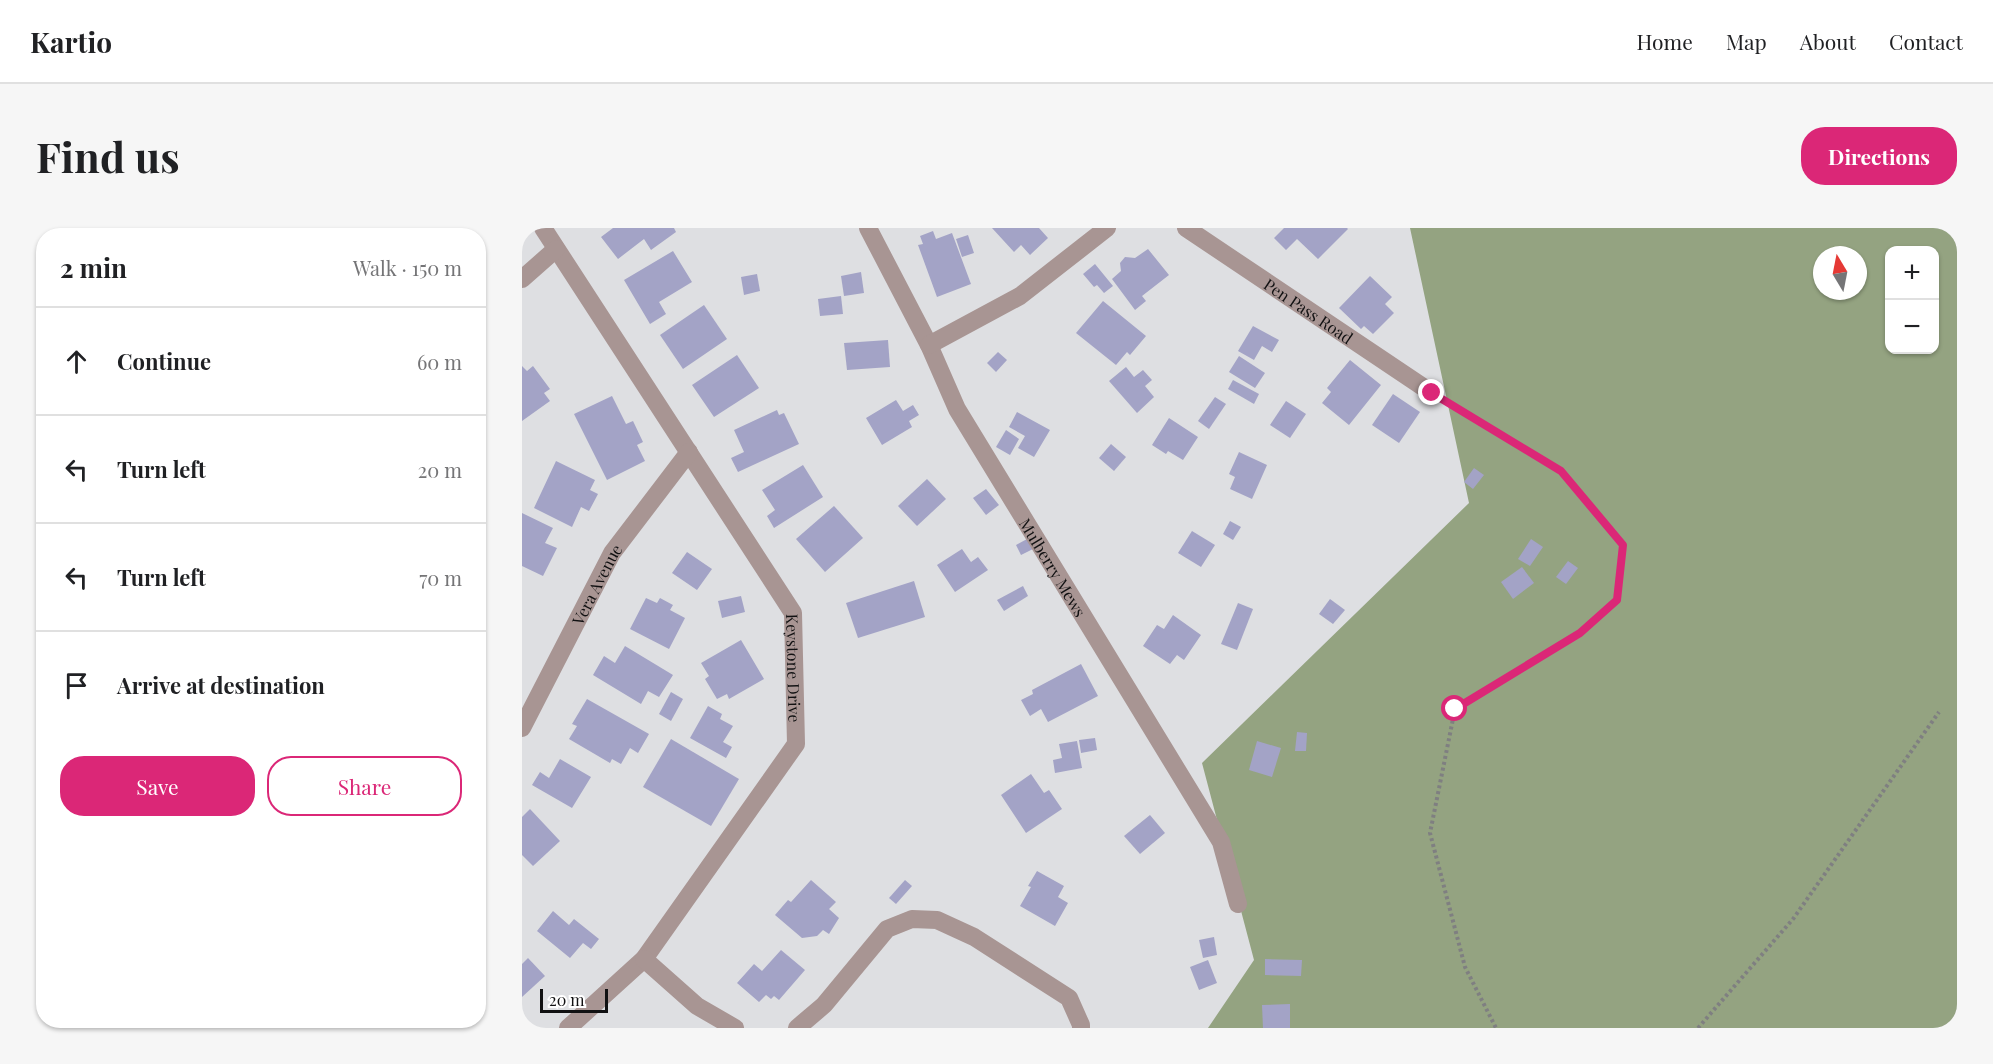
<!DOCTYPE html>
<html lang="en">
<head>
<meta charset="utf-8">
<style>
  body { margin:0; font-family:"Playfair Display",serif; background:#f6f6f6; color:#202124 }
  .controls { position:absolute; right:18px; top:18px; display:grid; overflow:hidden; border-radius:12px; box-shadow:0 2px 4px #0004 }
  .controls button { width:54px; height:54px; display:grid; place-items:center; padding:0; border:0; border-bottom:2px solid #e0e0e0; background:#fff; color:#202124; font:30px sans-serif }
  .compass { position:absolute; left:1291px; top:18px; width:54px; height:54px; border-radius:50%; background:#fff; box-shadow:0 2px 4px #0004; rotate:350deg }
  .scale { position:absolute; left:18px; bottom:15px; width:68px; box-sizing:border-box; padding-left:6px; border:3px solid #111112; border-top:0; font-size:16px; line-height:21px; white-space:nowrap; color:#111112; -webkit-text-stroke:4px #fff; paint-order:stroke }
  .stop { position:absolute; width:18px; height:18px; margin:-14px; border:4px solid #db2777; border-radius:50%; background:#fff }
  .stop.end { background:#db2777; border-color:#fff; box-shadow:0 2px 6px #0008 }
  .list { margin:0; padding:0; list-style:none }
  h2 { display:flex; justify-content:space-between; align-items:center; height:78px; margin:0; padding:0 24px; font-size:26px }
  h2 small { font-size:20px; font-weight:400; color:#757577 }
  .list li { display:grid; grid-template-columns:39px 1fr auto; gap:18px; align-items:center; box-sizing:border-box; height:108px; padding:0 24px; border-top:2px solid #e0e0e0 }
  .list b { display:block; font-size:22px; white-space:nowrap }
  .list em { font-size:20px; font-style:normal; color:#757577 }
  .actions { display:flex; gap:12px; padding:18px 24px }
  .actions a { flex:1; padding:14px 0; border:2px solid #db2777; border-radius:24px; text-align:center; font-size:21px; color:#db2777 }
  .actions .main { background:#db2777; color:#fff }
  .icon { flex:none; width:33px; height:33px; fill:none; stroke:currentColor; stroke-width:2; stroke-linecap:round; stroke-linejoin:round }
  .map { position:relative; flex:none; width:1435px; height:800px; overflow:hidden; border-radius:24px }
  header { display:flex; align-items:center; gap:36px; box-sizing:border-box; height:84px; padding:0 30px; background:#fff; border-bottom:2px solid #e0e0e0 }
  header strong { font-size:28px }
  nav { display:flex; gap:33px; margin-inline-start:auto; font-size:21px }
  .intro { display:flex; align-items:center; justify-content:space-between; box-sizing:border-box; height:144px; padding:0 36px }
  h1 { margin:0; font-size:42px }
  .button { padding:15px 27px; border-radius:24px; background:#db2777; color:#fff; font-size:21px; font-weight:700 }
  main { display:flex; gap:36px; padding:0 36px }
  aside { flex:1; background:#fff; border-radius:24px; box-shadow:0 2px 4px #0004 }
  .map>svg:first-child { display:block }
  .forest { fill:#94a381; fill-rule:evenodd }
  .building { fill:#a3a3c6 }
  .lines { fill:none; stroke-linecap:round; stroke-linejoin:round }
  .path { stroke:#7f7f81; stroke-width:4; stroke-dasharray:3 3; stroke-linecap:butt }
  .minor { stroke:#a89593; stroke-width:18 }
  .route { stroke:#db2777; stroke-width:8 }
  .labels { text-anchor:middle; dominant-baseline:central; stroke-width:5; stroke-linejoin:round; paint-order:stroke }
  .street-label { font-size:16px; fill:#111112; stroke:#fff }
</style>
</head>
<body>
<header>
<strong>Kartio</strong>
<nav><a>Home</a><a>Map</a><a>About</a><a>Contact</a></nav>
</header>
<div class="intro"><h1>Find us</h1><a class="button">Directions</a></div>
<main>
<aside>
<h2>2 min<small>Walk · 150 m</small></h2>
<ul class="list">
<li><svg class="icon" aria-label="ahead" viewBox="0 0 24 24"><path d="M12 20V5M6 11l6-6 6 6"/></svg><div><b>Continue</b></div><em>60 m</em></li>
<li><svg class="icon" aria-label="left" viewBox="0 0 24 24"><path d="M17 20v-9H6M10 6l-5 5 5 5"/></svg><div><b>Turn left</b></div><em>20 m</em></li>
<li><svg class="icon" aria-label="left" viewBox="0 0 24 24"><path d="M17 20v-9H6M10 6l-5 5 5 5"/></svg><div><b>Turn left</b></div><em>70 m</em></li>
<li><svg class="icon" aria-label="arrive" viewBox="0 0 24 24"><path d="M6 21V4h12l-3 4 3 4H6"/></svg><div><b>Arrive at destination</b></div></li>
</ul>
<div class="actions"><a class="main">Save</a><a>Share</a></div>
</aside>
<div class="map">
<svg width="1435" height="800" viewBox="0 0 1435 800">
  <rect width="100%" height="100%" fill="#dedfe2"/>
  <path class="forest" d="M888,0H1435V800H686L732,732L680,535L947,275ZM1368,22H1412V122H1368ZM1300,27H1336V63H1300Z"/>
  <g class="building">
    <path d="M91,0H152L154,4L129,22L122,11L96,31L79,9Z"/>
    <path d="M470,0H517L526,10L508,27L499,17L492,24Z"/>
    <path d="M762,0H825L826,1L796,31L775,11L764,22L752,10Z"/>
    <path d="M411,3L414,11L430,5L449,56L415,69L396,17L401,16L398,8Z"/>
    <path d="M446,7L452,25L440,29L434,11Z"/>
    <path d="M626,21L647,47L620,68L624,73L613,82L590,51L599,43L598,35L603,29L613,30Z"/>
    <path d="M151,23L170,54L137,74L144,86L128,96L102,52Z"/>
    <path d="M573,36L591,58L582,65L575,57L572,59L561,46Z"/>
    <path d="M339,44L342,65L322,68L319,48Z"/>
    <path d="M235,46L238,63L222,67L219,49Z"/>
    <path d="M848,48L870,69L863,76L872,85L851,106L842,98L839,101L817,80Z"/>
    <path d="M319,68L321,86L298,88L296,71Z"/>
    <path d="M581,73L624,108L608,127L605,124L594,137L554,105Z"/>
    <path d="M182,77L205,111L161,141L138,107Z"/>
    <path d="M731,98L757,112L750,124L740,118L732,132L716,123Z"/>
    <path d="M366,112L368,139L325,142L322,115Z"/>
    <path d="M476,124L485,132L474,144L465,135Z"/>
    <path d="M215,127L237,160L192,189L170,157Z"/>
    <path d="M717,128L743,145L733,160L707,144Z"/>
    <path d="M828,132L859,157L827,197L800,175L809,164L805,160Z"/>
    <path d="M0,138L5,143L11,138L28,161L22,165L28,173L0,193Z"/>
    <path d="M604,139L612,149L621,142L630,152L623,158L632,169L615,185L587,153Z"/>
    <path d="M711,152L737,166L732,176L706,161Z"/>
    <path d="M871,166L898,184L877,215L850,197Z"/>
    <path d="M90,168L104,196L111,193L121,214L115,217L123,233L85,252L52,186Z"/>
    <path d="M693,169L704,176L687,201L676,193Z"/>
    <path d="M374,172L381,183L391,177L397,187L387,193L390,199L360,217L344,190Z"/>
    <path d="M764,173L784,186L768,210L748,197Z"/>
    <path d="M255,182L257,187L262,185L277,216L216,244L209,230L222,224L212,202Z"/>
    <path d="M495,184L528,202L512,229L496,220L503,208L487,199Z"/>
    <path d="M647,190L676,209L661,232L646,223L644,226L630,217Z"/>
    <path d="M484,202L497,211L488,227L474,219Z"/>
    <path d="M589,216L604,229L592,243L577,230Z"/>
    <path d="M717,224L745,237L730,271L708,261L713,249L707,246Z"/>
    <path d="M34,233L73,252L68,262L76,266L67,283L59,279L50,299L12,280Z"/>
    <path d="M281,237L301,269L252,300L245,288L253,282L240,262Z"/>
    <path d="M952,240L962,247L951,261L942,254Z"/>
    <path d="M405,251L424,271L395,298L376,278Z"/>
    <path d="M464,261L477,277L464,287L451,270Z"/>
    <path d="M312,278L341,310L303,344L274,311Z"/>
    <path d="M0,285L31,300L23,315L35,320L21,348L0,338Z"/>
    <path d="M708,293L719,299L711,312L701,306Z"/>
    <path d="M670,303L693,317L679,339L656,325Z"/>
    <path d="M505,311L511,321L499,327L494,317Z"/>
    <path d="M1009,311L1021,319L1008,338L996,331Z"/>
    <path d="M440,321L449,334L456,329L466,342L433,364L415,337Z"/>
    <path d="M165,324L190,341L175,362L150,345Z"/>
    <path d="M1046,333L1056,340L1044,356L1034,349Z"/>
    <path d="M1000,339L1012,355L991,371L979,354Z"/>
    <path d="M392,353L403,389L336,410L324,375Z"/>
    <path d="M501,358L506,368L482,383L475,372Z"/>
    <path d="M219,368L223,384L200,390L196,373Z"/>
    <path d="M124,370L135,375L138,370L151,377L148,382L163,390L147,421L108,401Z"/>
    <path d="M808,371L823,382L811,396L797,386Z"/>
    <path d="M716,375L731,381L715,422L699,416Z"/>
    <path d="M651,387L679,407L662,432L655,427L648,436L621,418L635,397L642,401Z"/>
    <path d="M219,412L242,451L207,471L205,466L195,471L183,451L187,448L179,435Z"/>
    <path d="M103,418L151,447L137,469L126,463L119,476L71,447L82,428L93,435Z"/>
    <path d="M559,436L576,468L526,494L519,481L508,488L499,472L511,466L510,462Z"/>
    <path d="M149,464L161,471L149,493L137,486Z"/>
    <path d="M65,471L127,506L116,525L108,520L99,536L90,531L88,535L47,511L55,498L50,496Z"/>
    <path d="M186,478L200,486L198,491L211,498L201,514L210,519L204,530L168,510Z"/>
    <path d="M775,504L785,505L784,523H773Z"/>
    <path d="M573,510L575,522L559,525L557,512Z"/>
    <path d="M149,511L217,551L189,598L121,559Z"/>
    <path d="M555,513L560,540L533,545L531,532L540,530L537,516Z"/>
    <path d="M735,513L759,520L750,549L727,542Z"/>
    <path d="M38,531L69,549L50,580L10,557L18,544L27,550Z"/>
    <path d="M509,546L522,565L527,562L540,581L504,605L479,567Z"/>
    <path d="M8,581L38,613L11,638L0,627V589Z"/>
    <path d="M628,587L643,605L618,626L602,608Z"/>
    <path d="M515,643L542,658L536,669L546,675L533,698L498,678L509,659L506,658Z"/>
    <path d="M289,652L314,674L307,681L317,690L307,706L301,702L295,708L280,710L253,687L266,672L269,674Z"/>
    <path d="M383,652L390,658L374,676L367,670Z"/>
    <path d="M31,683L47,697L52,691L77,711L69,721L61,715L48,730L15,703Z"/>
    <path d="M692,709L695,727L681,730L677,712Z"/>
    <path d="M259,722L283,742L257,772L252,768L249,771L244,767L237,774L215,755L232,736L240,743Z"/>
    <path d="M6,730L23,748L0,769V736Z"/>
    <path d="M743,731L780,732L779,748L743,747Z"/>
    <path d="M686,732L695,755L677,762L668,739Z"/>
    <path d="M768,776V800H741L740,777Z"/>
  </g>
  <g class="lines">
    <g class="path">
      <path d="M926,174L1039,243L1101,317L1095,372L1058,405L933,481L908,605L943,739L974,800"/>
      <path d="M1176,800L1271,691L1417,484"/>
    </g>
    <g class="minor">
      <path id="s1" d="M21,0L271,385L274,516L122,731L46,800"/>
      <path id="s2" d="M346,0L407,117L435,181L699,614L716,676"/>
      <path id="s3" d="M664,0L910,165"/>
      <path d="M0,51L34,21"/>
      <path d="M407,117L498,68L585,0"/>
      <path id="s4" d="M0,500L90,325L167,224"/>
      <path d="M122,731L175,778L213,800"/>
      <path d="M275,800L302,777L365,701L390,691L415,692L452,709L547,770L559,797V800"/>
    </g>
  </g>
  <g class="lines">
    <path class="route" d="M910,165L1039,243L1101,317L1095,372L1058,405L933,481"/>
  </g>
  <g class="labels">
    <g class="street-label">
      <text stroke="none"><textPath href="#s3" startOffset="148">Pen Pass Road</textPath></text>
      <text stroke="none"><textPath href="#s2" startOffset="387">Mulberry Mews</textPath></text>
      <text stroke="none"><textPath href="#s4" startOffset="162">Vera Avenue</textPath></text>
      <text stroke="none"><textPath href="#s1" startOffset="514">Keystone Drive</textPath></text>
    </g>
  </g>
</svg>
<div class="controls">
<button>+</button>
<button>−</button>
</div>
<svg class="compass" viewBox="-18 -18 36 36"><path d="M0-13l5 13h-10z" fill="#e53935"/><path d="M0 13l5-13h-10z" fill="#757577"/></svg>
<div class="scale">20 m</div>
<div class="stop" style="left:933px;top:481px"></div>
<div class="stop end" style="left:910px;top:165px"></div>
</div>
</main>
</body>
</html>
